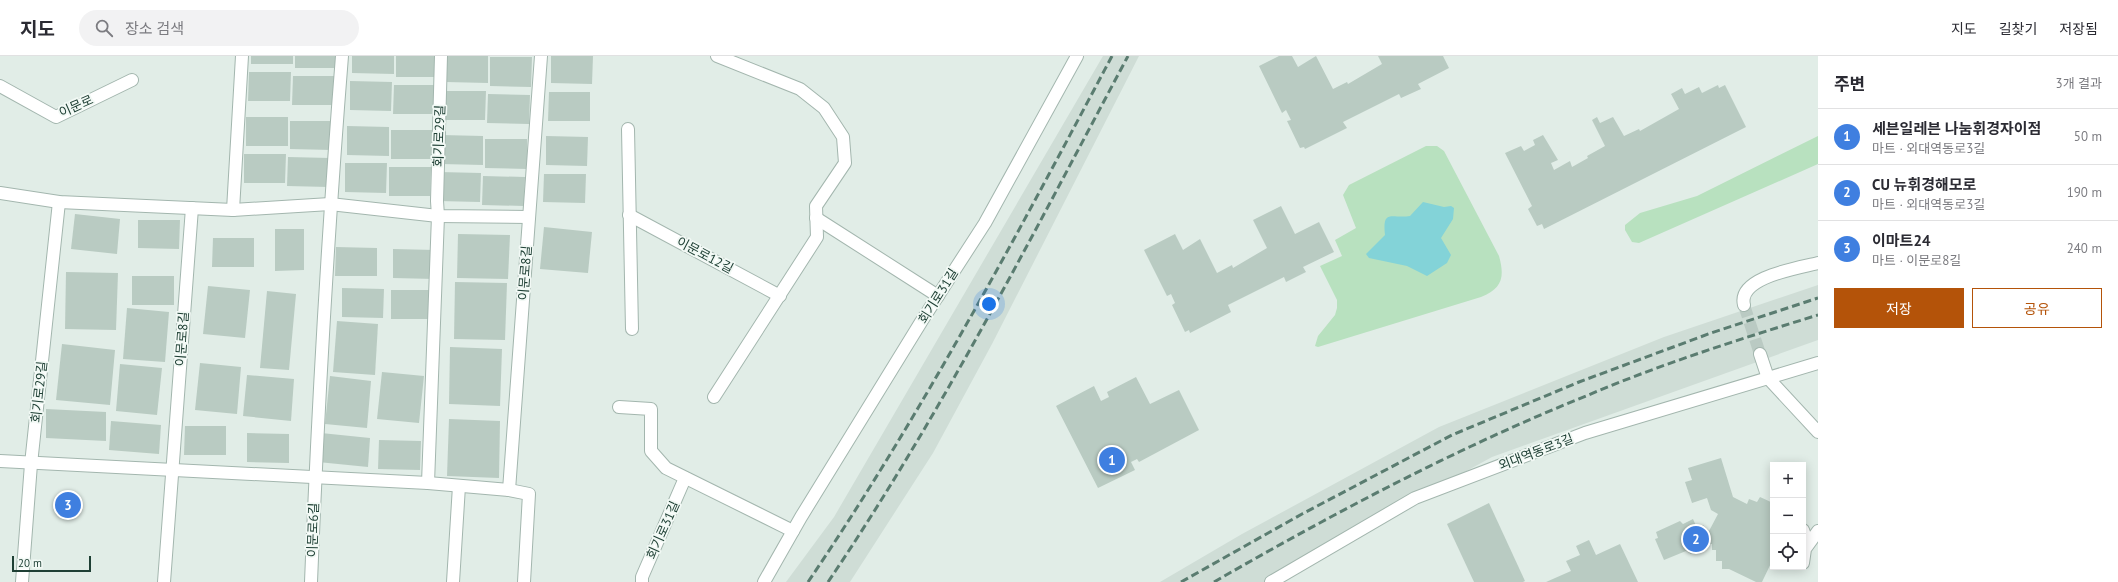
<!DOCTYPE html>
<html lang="ko">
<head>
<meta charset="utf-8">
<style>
  body { margin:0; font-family:"PT Sans","Noto Sans KR",sans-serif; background:#f2f2f3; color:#2b2b33 }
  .controls { position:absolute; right:12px; bottom:12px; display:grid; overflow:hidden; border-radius:0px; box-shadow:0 2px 10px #0003 }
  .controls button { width:36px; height:36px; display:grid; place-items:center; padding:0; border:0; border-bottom:1px solid #e1e1e2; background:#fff; color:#2b2b33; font:20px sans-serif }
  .scale { position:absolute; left:12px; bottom:10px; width:79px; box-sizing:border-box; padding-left:4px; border:2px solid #1f4035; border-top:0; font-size:11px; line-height:14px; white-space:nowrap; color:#1f4035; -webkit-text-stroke:3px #f2f9f5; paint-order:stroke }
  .you { position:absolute; left:989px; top:248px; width:14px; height:14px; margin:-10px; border:3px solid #fff; border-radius:50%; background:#1a73e8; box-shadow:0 0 0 6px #1a73e833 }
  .badge { display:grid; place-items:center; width:26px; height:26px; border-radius:50%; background:#b45309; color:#fff; font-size:13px; font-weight:700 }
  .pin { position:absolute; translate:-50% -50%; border:2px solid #fff; box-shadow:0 1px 4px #0006 }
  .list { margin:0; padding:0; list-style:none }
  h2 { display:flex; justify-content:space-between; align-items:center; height:52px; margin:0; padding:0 16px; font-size:17px }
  h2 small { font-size:13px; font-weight:400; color:#7c7c81 }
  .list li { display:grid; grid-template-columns:26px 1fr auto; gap:12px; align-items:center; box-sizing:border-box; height:56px; padding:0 16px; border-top:1px solid #e1e1e2 }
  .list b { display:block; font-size:15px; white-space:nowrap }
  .list p { margin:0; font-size:13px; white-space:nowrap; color:#7c7c81 }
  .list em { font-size:13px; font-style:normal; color:#7c7c81 }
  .actions { display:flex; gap:8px; padding:12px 16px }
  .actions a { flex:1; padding:9px 0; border:1px solid #b45309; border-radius:0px; text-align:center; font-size:14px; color:#b45309 }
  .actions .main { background:#b45309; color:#fff }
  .icon { flex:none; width:22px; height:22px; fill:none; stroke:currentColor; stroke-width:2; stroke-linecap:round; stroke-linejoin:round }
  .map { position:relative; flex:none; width:1818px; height:526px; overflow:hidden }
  header { display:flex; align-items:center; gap:24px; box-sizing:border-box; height:56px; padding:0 20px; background:#fff; border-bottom:1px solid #e1e1e2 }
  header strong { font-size:19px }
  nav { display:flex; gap:22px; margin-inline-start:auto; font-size:14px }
  .search { width:280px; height:36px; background:#f2f2f3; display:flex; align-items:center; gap:10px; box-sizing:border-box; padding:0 14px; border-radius:22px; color:#7c7c81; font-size:15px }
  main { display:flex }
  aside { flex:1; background:#fff }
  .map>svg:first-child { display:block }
  .built { fill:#cfddd6 }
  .green { fill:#b8e1bf }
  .water { fill:#83d3d8 }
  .building { fill:#b9cbc2 }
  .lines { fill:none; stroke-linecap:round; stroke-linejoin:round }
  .street-tunnel { stroke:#bacac3; stroke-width:12; stroke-dasharray:12 6; stroke-linecap:butt }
  .lane-casing { stroke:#a3b6ae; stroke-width:14 }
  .street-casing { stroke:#a3b6ae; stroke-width:14 }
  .lane { stroke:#fff; stroke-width:12 }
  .street { stroke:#fff; stroke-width:12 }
  .rail { stroke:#5a7c70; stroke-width:3; stroke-dasharray:8 4; stroke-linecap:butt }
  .labels { text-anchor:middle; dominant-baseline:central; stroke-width:3.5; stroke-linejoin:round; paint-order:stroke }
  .street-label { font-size:13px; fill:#1f4035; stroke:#f2f9f5 }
</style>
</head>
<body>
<header>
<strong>지도</strong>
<div class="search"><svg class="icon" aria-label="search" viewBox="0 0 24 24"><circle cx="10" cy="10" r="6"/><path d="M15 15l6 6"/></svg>장소 검색</div>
<nav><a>지도</a><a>길찾기</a><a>저장됨</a></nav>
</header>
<main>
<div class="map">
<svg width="1818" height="526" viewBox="0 0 1818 526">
  <rect width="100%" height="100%" fill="#e1ede7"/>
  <g class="built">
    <path d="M1103,0H1139L992,288L933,397L850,526H786L834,461Z"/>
    <path d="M1818,229V284L1492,401L1264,526H1160L1242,478L1439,371L1664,281Z"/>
  </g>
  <g class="green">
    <path d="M1818,80V108L1639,187L1632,186L1625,174V169L1640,157L1697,140Z"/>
    <path d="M1426,90H1437L1444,95L1499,200C1505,222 1502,232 1481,241L1318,291L1315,290L1318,280L1335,259L1337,252V244L1320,210L1342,200L1335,184L1356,172L1343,139L1349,129Z"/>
  </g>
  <path class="water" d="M1423,146L1444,151L1451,150L1454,152L1453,163L1441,182L1451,199L1447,207L1427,220L1407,210L1369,202L1366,198L1385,179C1382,152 1392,163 1410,160Z"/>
  <g class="building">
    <rect x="251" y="0" width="42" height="8"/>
    <rect x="295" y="0" width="42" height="12"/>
    <path d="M352,0H394V18L352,17Z"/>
    <rect x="396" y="0" width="42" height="21"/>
    <path d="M446,0H488V27L446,26Z"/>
    <path d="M551,0H593L592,28L551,27Z"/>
    <path d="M1279,0H1292L1298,11L1316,0L1333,33L1347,26L1348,28L1382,8L1378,0H1443L1449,12L1418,28L1421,33L1401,42L1399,38L1343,66L1347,72L1305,93L1304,91L1300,92L1287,65L1291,64L1286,54L1282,57L1259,10Z"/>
    <path d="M490,1H532L531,31L490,30Z"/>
    <path d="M249,16H291L290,45H248Z"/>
    <path d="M293,20H335L334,49H292Z"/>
    <path d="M350,25L392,26L391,55L350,54Z"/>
    <path d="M394,29H436L435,58H393Z"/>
    <path d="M1718,29L1719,32L1725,29L1746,71L1544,173L1542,168L1537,170L1528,153L1532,150L1505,97L1521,90L1524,95L1535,89L1533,84L1543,79L1558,104L1551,107L1554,114L1570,105L1572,111L1588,102L1587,100L1605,90L1592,64L1597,61L1600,67L1613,61L1624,80L1639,73L1640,75L1679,53L1671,38L1682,32L1685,38L1699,31L1702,37Z"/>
    <path d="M444,35H486L485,64H443Z"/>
    <path d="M549,36H590V65H548Z"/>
    <path d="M488,38L530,39L529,68L487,67Z"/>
    <rect x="246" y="61" width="42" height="29"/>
    <path d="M290,65H332V94L290,93Z"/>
    <path d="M347,70L389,71V100L347,99Z"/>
    <rect x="391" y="74" width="42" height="29"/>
    <path d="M441,79L483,80V109L441,108Z"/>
    <path d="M546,80L588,81L587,110L546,109Z"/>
    <path d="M485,83H527V113L485,112Z"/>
    <path d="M244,98H286L285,127H244Z"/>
    <path d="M288,101L330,102L329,131L287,130Z"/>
    <path d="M345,107H387L386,137L345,136Z"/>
    <path d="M389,111H431L430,140H389Z"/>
    <path d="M439,116L481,117L480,146L438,145Z"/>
    <path d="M544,118H586L585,147L543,146Z"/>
    <path d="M483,120L525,121L524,150L482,149Z"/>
    <path d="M1281,150L1295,178L1319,166L1334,196L1303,211L1306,216L1286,226L1284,221L1228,249L1231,256L1190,277L1189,274L1185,276L1172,249L1175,247L1171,238L1167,240L1144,194L1175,178L1183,194L1200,183L1217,217L1232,209L1233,212L1267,192L1253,164Z"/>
    <path d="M75,158L120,163L117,198L71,193Z"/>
    <path d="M138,164H180L179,193L138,192Z"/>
    <path d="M544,171L592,176L588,217L540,213Z"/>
    <path d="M275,173H304V214L275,215Z"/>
    <path d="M458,178L510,179L508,223L457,222Z"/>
    <path d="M213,182H254V211H212Z"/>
    <path d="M336,191L377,192V220H335Z"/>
    <path d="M393,193L435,194V223L393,222Z"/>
    <path d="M66,216L118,217L116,274L65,273Z"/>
    <rect x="132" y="220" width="42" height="29"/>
    <path d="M455,226L507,227L505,284L454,283Z"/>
    <path d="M208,230L250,234L245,282L203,278Z"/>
    <path d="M342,232L384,233L383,262L342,261Z"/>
    <path d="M391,234H433L432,263H391Z"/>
    <path d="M267,235L296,238L289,314L260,312Z"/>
    <path d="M127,252L169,256L165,306L123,303Z"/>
    <path d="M337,265L378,268L375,319L333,316Z"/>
    <path d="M62,288L115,294L110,349L56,344Z"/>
    <path d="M450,291L502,293L500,350L449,348Z"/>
    <path d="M200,307L241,311L237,358L195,354Z"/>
    <path d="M120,308L162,312L157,359L116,355Z"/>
    <path d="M382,316L424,320L419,367L377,363Z"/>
    <path d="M247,319L294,323L291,365L243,360Z"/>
    <path d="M330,320L371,325L367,372L325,368Z"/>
    <path d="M1136,321L1150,348L1179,334L1199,374L1139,406L1137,403L1131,406L1135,414L1098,432L1056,350L1094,330L1101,345L1109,341L1107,336Z"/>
    <path d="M46,353L106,356V385L46,382Z"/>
    <path d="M449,363L500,365L499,422L447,420Z"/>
    <path d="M111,365L161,369L159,398L109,394Z"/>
    <path d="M185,370H226V399H184Z"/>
    <path d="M247,377L289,378V407L247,406Z"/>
    <path d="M321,377L370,382L368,411L318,406Z"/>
    <path d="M379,384L421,385L420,414L378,413Z"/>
    <path d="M1721,402L1733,441L1747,448L1749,443L1757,446L1760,441L1773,447V503L1762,526H1756L1729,513H1722V505H1716V494H1712V488H1703V491H1695L1691,498L1686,495L1664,504L1655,483L1658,482L1656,476L1680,465L1683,468L1693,463L1697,472L1703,469L1709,475L1718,458L1711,454L1707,442L1692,447L1685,426L1692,424L1688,412Z"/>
    <path d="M1489,447L1525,525L1523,526H1474L1447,468Z"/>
    <path d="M1589,484L1596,499L1620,488L1638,526H1546L1571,515L1566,505L1580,499L1576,490Z"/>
  </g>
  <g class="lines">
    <path class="street-tunnel" d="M1744,249L1760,298"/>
    <g class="lane-casing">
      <g id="lane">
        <path d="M1803,474L1808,488"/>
        <path d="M1803,507L1805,493L1818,475"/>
      </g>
    </g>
    <g class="street-casing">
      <g id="street">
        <path d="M0,30L56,61L132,24"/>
        <path d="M628,73L632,273"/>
        <path d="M0,137L59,146L233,154L330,148L438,160L529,161"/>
        <path d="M233,154L242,0"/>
        <path d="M629,159L780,240"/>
        <path d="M816,162L938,240"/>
        <path d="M1744,249C1737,221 1799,212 1818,207"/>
        <path d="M1760,298L1768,322L1818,376"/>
        <path d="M714,341L817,181L816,150L845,107L843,81L824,52L800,33L717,0"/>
        <path d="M619,351L651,353V395L666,412L793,475"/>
        <path d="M0,405L428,427L509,434L529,438L524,526"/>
        <path d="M428,427L438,160L437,145L441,0"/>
        <path d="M509,434L541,0"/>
        <path d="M22,526L31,408L59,146"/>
        <path d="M164,526L192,152"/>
        <path d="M311,526C318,350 328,175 342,0"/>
        <path d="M453,526L459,430"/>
        <path d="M642,526V521L685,422"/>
        <path d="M764,526L801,461L921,266L985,167L1077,0"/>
        <path d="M1271,526L1415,442L1585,377L1818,307"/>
      </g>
    </g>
    <use href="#lane" class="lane"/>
    <use href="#street" class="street"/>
    <g class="rail">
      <path d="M808,526C922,358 1017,179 1112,0"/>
      <path d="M828,526C941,359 1033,178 1128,0"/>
      <path d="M1181,526L1302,458L1452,379L1579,326L1711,277L1818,242"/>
      <path d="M1214,526C1334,457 1457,392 1586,340C1661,308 1740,283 1818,259"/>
    </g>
  </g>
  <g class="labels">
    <g class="street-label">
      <text transform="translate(76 50) rotate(-24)">이문로</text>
      <text transform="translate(439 80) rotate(-88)">회기로29길</text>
      <text transform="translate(705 199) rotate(28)">이문로12길</text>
      <text transform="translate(525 217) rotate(-86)">이문로8길</text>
      <text transform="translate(938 240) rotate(-58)">회기로31길</text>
      <text transform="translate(182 283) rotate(-86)">이문로8길</text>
      <text transform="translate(39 336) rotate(-84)">회기로29길</text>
      <text transform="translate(1536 396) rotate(-21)">외대역동로3길</text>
      <text transform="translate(313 474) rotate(-88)">이문로6길</text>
      <text transform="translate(663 474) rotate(-66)">회기로31길</text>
    </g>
  </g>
</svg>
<div class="controls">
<button>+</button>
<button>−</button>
<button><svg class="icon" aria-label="locate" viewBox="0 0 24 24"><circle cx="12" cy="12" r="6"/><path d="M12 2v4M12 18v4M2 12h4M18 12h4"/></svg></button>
</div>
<div class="scale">20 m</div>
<div class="you"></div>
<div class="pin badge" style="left:1112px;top:404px;background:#3f7fe0">1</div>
<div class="pin badge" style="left:1696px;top:483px;background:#3f7fe0">2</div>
<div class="pin badge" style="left:68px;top:449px;background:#3f7fe0">3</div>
</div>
<aside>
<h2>주변<small>3개 결과</small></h2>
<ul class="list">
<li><span class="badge" style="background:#3f7fe0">1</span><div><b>세븐일레븐 나눔휘경자이점</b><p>마트 · 외대역동로3길</p></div><em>50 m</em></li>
<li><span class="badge" style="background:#3f7fe0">2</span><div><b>CU 뉴휘경해모로</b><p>마트 · 외대역동로3길</p></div><em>190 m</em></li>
<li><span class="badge" style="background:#3f7fe0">3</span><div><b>이마트24</b><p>마트 · 이문로8길</p></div><em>240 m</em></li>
</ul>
<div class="actions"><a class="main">저장</a><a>공유</a></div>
</aside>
</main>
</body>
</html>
